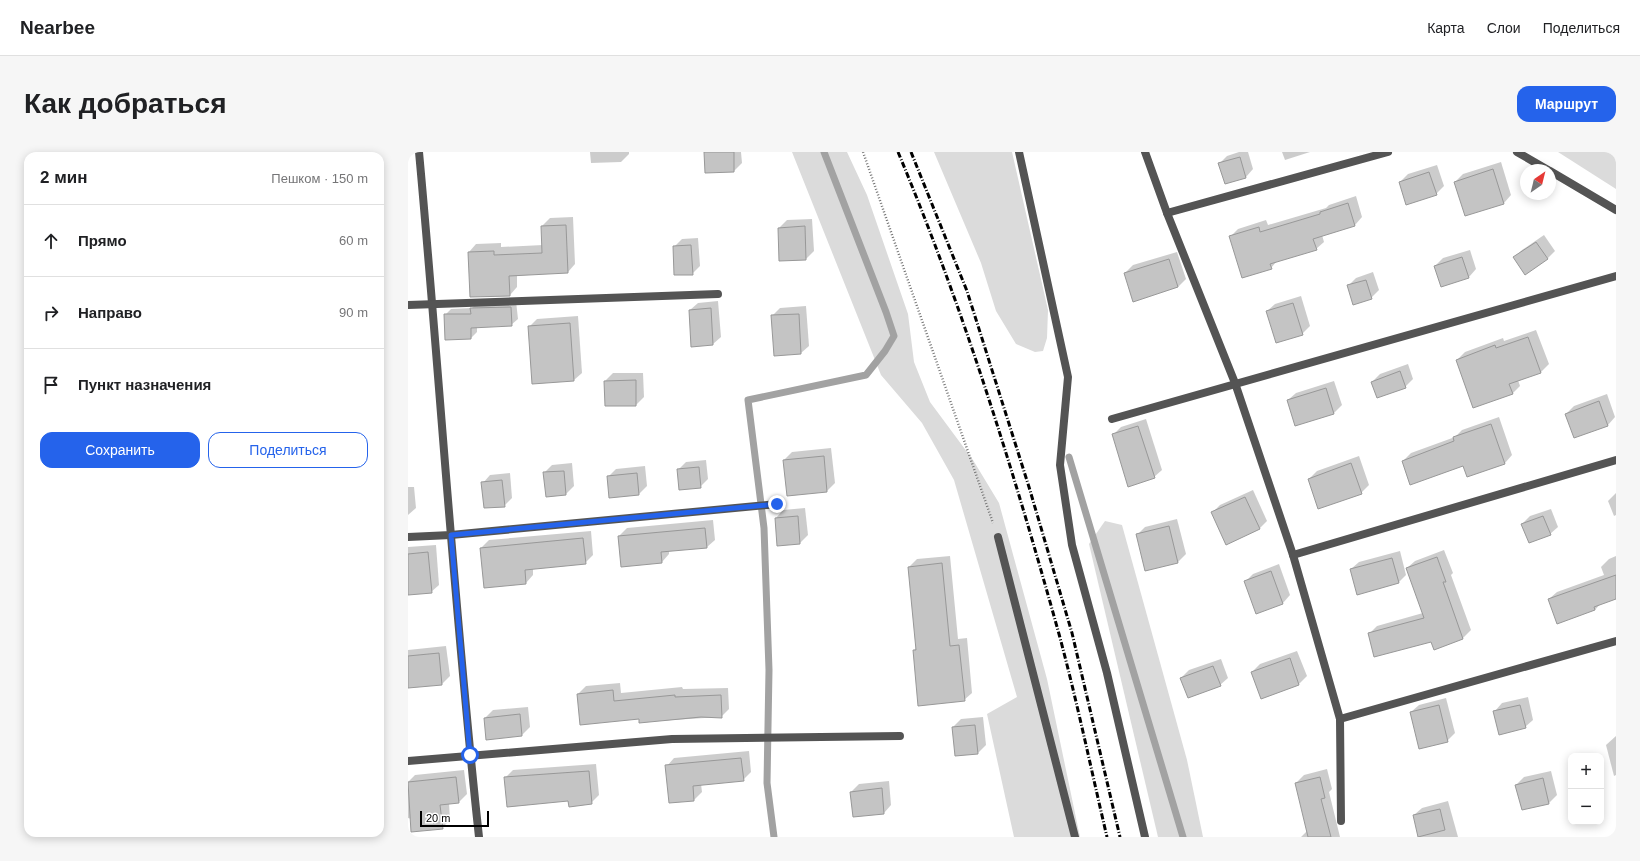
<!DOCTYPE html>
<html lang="ru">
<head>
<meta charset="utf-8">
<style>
  body { margin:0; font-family:Arial,sans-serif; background:#f6f6f6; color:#202124 }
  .controls { position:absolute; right:12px; bottom:12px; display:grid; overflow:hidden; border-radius:8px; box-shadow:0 2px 10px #0003 }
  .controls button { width:36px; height:36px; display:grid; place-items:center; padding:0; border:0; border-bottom:1px solid #e0e0e0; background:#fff; color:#202124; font:20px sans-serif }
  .compass { position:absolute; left:1112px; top:12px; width:36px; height:36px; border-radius:50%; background:#fff; box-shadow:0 2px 10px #0003; rotate:35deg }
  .scale { position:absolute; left:12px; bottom:10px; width:69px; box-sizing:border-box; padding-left:4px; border:2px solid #000; border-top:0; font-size:11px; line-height:14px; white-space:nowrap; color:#000; -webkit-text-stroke:3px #fff; paint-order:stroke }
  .stop { position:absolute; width:12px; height:12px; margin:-9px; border:3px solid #2563eb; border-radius:50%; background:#fff }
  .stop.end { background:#2563eb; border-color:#fff; box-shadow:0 1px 4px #0008 }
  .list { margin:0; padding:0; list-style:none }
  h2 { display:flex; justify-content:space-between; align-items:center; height:52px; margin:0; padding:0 16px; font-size:17px }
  h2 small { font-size:13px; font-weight:400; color:#757577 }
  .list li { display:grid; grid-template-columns:26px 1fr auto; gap:12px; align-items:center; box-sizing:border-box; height:72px; padding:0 16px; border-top:1px solid #e0e0e0 }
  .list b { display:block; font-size:15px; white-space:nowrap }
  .list em { font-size:13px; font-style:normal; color:#757577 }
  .actions { display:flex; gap:8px; padding:12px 16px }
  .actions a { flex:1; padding:9px 0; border:1px solid #2563eb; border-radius:12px; text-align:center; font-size:14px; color:#2563eb }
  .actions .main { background:#2563eb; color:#fff }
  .icon { flex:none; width:22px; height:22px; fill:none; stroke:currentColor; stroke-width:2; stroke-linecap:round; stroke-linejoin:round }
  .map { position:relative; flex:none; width:1208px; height:685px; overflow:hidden; border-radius:12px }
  header { display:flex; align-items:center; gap:24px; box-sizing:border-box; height:56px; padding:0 20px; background:#fff; border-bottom:1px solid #e0e0e0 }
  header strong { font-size:19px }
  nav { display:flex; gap:22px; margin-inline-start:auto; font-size:14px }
  .intro { display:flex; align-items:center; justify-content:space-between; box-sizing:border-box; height:96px; padding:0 24px }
  h1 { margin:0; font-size:28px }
  .button { padding:10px 18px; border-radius:12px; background:#2563eb; color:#fff; font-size:14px; font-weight:700 }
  main { display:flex; gap:24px; padding:0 24px }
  aside { flex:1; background:#fff; border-radius:12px; box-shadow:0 2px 10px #0003 }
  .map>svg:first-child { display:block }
  .green { fill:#dbdbdb }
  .shadow { fill:#0003 }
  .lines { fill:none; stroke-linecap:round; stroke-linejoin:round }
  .stream { stroke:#a2a2a2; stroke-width:7 }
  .building { fill:#c4c4c4; stroke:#989898 }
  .path { stroke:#767676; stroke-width:2.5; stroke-dasharray:1 2; stroke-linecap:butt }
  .service { stroke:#545454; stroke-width:8 }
  .minor { stroke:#545454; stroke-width:8 }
  .rail { stroke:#000; stroke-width:3; stroke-dasharray:6 2 1 2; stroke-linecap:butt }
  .route { stroke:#2563eb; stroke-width:5 }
</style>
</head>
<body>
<header>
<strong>Nearbee</strong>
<nav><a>Карта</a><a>Слои</a><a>Поделиться</a></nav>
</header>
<div class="intro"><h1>Как добраться</h1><a class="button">Маршрут</a></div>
<main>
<aside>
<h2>2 мин<small>Пешком · 150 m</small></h2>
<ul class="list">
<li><svg class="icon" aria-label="ahead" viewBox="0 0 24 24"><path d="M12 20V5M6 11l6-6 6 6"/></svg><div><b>Прямо</b></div><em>60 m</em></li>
<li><svg class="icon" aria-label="right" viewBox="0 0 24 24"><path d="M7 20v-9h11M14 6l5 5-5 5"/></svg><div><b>Направо</b></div><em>90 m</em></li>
<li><svg class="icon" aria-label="arrive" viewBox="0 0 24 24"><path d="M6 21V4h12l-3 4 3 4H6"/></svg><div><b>Пункт назначения</b></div></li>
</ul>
<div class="actions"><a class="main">Сохранить</a><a>Поделиться</a></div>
</aside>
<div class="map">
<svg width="1208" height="685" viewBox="0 0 1208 685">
  <rect width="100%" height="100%" fill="#fff"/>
  <g class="green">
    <path d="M384,0H439L459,43L500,162L506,210L522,250L565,308L591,351L639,527L672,685H606L579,562L609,545L546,328L514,271L473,223Z"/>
    <path d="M526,0H604L640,158L639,186L635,199L627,200L608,192L588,159L573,111Z"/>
    <path d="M1150,0H1208V37Z"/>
    <path d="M697,369L714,373L779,608L795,685H750L681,392Z"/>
  </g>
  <g class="shadow">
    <path d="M182,0H221V2L213,10L183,11Z"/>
    <path d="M297,0H333L334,11L326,19L298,20Z"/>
    <path d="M831,0H840L845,17L838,25L811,12L819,4Z"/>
    <path d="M874,0H902L877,8Z"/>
    <path d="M1093,10L1103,43L1096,51L1047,30L1055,22Z"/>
    <path d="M1029,13L1036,34L1028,42L992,30L1000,22Z"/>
    <path d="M948,44L954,65L947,73L914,83L916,90L908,97L869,109L863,116L822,85L830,77L858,68L860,73L918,56L921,53Z"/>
    <path d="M165,65L167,112L160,120L109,123V135L102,143L61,100L68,92L93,91V95L135,93L134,74L142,66Z"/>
    <path d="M404,67L406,99L398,107L371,76L379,68Z"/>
    <path d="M1136,83L1147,99L1139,107L1106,106L1114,98Z"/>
    <path d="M290,86L292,114L284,122L266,95L274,87Z"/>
    <path d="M1062,98L1068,117L1061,125L1027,114L1035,106Z"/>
    <path d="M769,100L778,127L770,135L726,148L717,121L725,113Z"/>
    <path d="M965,120L971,138L963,146L940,134L948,126Z"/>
    <path d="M893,144L902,174L894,182L859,159L867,152Z"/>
    <path d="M108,149L110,167L103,173L69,175V180L63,186L38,187L37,163L43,157L64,156L69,151Z"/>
    <path d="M310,149L313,185L305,192L282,158L290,151Z"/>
    <path d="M398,154L401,194L393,201L364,164L372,156Z"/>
    <path d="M170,164L174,221L166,228L121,175L129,167Z"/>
    <path d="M1128,178L1141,212L1133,220L1110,228L1112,234L1104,242L1049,208L1057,200L1095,186L1096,189Z"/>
    <path d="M1000,212L1005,227L997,235L964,230L972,222Z"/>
    <path d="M205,221H235L236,245L228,253L197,229Z"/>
    <path d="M926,229L934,253L926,261L888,273L880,248L888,241Z"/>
    <path d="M1199,242L1207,265L1200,273L1158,262L1166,254Z"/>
    <path d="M1091,265L1104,303L1097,311L1056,313L995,309L1003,301L1047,285L1054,278Z"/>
    <path d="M738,267L754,318L746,325L705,283L713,275Z"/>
    <path d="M423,296L427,331L419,339L380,342L376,308L384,300Z"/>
    <path d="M951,304L961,333L953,341L901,327L909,319Z"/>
    <path d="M298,308L300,327L292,335L270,318L278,310Z"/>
    <path d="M164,311L166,334L158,342L139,344L136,321L144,313Z"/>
    <path d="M237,314L239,334L231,342L200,325L208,317Z"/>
    <path d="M102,321L104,346L96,354L75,331L82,323Z"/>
    <path d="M0,335H6L8,356L0,363Z"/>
    <path d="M845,338L859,369L851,377L804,361L812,353Z"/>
    <path d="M1208,341V363L1206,364L1200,349Z"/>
    <path d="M397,356L400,383L392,391L370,393L368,366L375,358Z"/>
    <path d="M1143,357L1150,375L1142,382L1114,372L1122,364Z"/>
    <path d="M769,367L778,402L770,410L738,418L729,383L737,375Z"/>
    <path d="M305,368L307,388L299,395L261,399V402L254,410L211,384L219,376Z"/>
    <path d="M183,379L185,403L177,411L125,416V423L118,431L73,396L81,388Z"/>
    <path d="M28,393L31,433L23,440L0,442V395Z"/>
    <path d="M1036,398L1045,421L1043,423L1063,478L1055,486L1027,496L1024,489L961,482L969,474L1015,461L999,416L1007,409Z"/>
    <path d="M992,399L998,423L991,430L943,417L951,410Z"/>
    <path d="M542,404L550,487L559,486L564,541L556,548L506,498L509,495L501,415L509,407Z"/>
    <path d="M1208,404V446L1193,451L1187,458L1141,447L1149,440L1196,423L1193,415L1201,407Z"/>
    <path d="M871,412L882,443L875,451L837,430L845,422Z"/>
    <path d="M38,494L42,524L34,532L0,535V498Z"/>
    <path d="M889,499L899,524L891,532L853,546L844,520L852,512Z"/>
    <path d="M813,507L820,526L812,533L773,526L781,518Z"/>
    <path d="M212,531L213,541L274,535L275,537L320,536L321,557L313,565L232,570V566L170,542L178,534Z"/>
    <path d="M1120,545L1125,568L1117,575L1087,559L1094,551Z"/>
    <path d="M1038,546L1047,581L1039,589L1003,560L1011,553Z"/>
    <path d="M120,555L122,575L114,583L77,566L85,558Z"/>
    <path d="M575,565L578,593L570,601L545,575L553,567Z"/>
    <path d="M1208,584V623L1206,624L1198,593Z"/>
    <path d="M341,599L343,620L335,628L293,632L294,640L286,648L259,614L266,606Z"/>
    <path d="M188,612L191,643L183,651L161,648L97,626L105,618Z"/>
    <path d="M919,617L924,637L921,640L932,685H893L900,678L888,631L896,623Z"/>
    <path d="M56,618L59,642L51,650L41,651L42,668L34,676L0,666V630L7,623Z"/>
    <path d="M1143,619L1149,643L1141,651L1114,657L1108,633L1116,625Z"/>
    <path d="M481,629L483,653L476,661L443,640L451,632Z"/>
    <path d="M1040,649L1050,685H1011L1006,663L1014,656Z"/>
  </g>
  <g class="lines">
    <g class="stream">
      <path d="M661,305L775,685"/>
      <path d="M366,685L359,631L361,518L356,376L340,248L458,223L477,199L486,184L478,160L416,0"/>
    </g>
  </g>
  <g class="building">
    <path d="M296,0H326V20L297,21Z"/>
    <path d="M832,5L838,26L817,32L810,11Z"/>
    <path d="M1085,17L1096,52L1057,64L1046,30Z"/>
    <path d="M1021,20L1029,43L998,53L991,30Z"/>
    <path d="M940,51L947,74L905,87L909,98L862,112L864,117L834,126L821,84L851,75L852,80L912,62V60Z"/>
    <path d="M158,73L160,121L101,124L102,144L62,145L60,100L86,99V103L134,101L133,74Z"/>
    <path d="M397,74L398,108L371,109L370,76Z"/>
    <path d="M1128,90L1140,107L1117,123L1105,105Z"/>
    <path d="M283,93L285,123H266L265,94Z"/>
    <path d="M1054,105L1061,126L1033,135L1026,114Z"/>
    <path d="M761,107L770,135L725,150L716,121Z"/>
    <path d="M958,128L964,147L945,153L939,133Z"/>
    <path d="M885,151L895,183L868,191L858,159Z"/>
    <path d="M103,155L104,174L63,176V187L37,188L36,162H63L62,156Z"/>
    <path d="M303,156L305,193L283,195L281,158Z"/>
    <path d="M391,162L393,202L366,204L363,163Z"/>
    <path d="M162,171L166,229L124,232L120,174Z"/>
    <path d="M1120,185L1133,221L1101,232L1105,242L1065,256L1048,208L1087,193L1088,196Z"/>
    <path d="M992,219L998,236L969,246L963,230Z"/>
    <path d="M228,228V254H197L196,229Z"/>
    <path d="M918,236L926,262L887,274L879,248Z"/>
    <path d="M1191,249L1200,274L1166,286L1157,262Z"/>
    <path d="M1083,272L1097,312L1059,325L1055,314L1002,333L994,309L1046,289L1045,285Z"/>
    <path d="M730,274L747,326L720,335L704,282Z"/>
    <path d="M416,304L419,340L379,344L375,308Z"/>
    <path d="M943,311L954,342L910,357L900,327Z"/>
    <path d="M291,315L293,336L271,338L269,317Z"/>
    <path d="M156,319L158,343L138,345L135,320Z"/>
    <path d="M229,321L231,343L201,346L199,324Z"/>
    <path d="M94,328L97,355L76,356L73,330Z"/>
    <path d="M837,345L852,377L818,393L803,360Z"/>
    <path d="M390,364L392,392L369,394L367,366Z"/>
    <path d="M1135,364L1143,383L1121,391L1113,372Z"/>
    <path d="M761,374L770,411L737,419L728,382Z"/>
    <path d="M297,376L299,396L253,400L254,411L213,415L210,384Z"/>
    <path d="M175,386L178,412L117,418L118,432L76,436L72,396Z"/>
    <path d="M20,400L24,441L0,443V402Z"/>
    <path d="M1029,405L1038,430H1035L1055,487L1026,498L1023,490L966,505L960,481L1016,466L998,416Z"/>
    <path d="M984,406L991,431L949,443L942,417Z"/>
    <path d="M534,411L542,494L551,493L557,549L510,554L505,498H508L500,415Z"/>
    <path d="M863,419L875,452L848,462L836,429Z"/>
    <path d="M1208,423V447L1186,455L1187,458L1149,472L1140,447Z"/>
    <path d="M31,501L34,533L0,536V504Z"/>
    <path d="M882,506L891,533L853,547L843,520Z"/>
    <path d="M805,514L813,534L780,546L772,526Z"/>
    <path d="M205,538L206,549L267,543V545L313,543L314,566L293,565L231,571V567L172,573L169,542Z"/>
    <path d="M1031,553L1040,590L1011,597L1002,560Z"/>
    <path d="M1112,553L1118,576L1091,583L1085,559Z"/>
    <path d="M112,562L114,584L78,588L76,566Z"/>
    <path d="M567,573L570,602L547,604L544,575Z"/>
    <path d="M333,606L336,629L285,634L286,649L261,651L257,613Z"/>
    <path d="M181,619L184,652L161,655L160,649L99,655L96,625Z"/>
    <path d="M48,625L51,651L32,653L35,677L3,680L0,630Z"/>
    <path d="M912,625L917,646L913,647L923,685H900L887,631Z"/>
    <path d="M1135,626L1141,652L1114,658L1107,633Z"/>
    <path d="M474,636L476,662L445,665L442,640Z"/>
    <path d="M1032,657L1037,678L1010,685L1005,663Z"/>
  </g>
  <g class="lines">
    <path class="path" d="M455,0L585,371"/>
    <g class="service">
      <path d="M11,0C32,228 46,457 71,685"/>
      <path d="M737,0L759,61L827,231L885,403L932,567L933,669"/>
      <path d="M759,61L980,0"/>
      <path d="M0,153L310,142"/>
      <path d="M704,267L1208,124"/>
      <path d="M0,385L43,383L369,352"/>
      <path d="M590,385L667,685"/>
      <path d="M885,403L1208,308"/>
      <path d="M932,567L1208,489"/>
      <path d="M0,609L264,587L492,584"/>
    </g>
    <g class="minor">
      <path d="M611,0L660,225L652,313L664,393L699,521L737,685"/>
      <path d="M1109,0L1140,18"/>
      <path d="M1142,19L1208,58"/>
    </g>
    <g class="rail">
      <path d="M490,0C555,155 606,320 651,482C669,549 683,617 699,685"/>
      <path d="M503,0L559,139L621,335L664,481L712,685"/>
    </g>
  </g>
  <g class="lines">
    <path class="route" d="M62,603L43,383L369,352"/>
  </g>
</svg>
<div class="controls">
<button>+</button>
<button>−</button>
</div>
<svg class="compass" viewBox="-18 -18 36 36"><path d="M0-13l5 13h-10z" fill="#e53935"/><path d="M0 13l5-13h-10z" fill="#757577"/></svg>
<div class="scale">20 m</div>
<div class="stop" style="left:62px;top:603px"></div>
<div class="stop end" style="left:369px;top:352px"></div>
</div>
</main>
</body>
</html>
